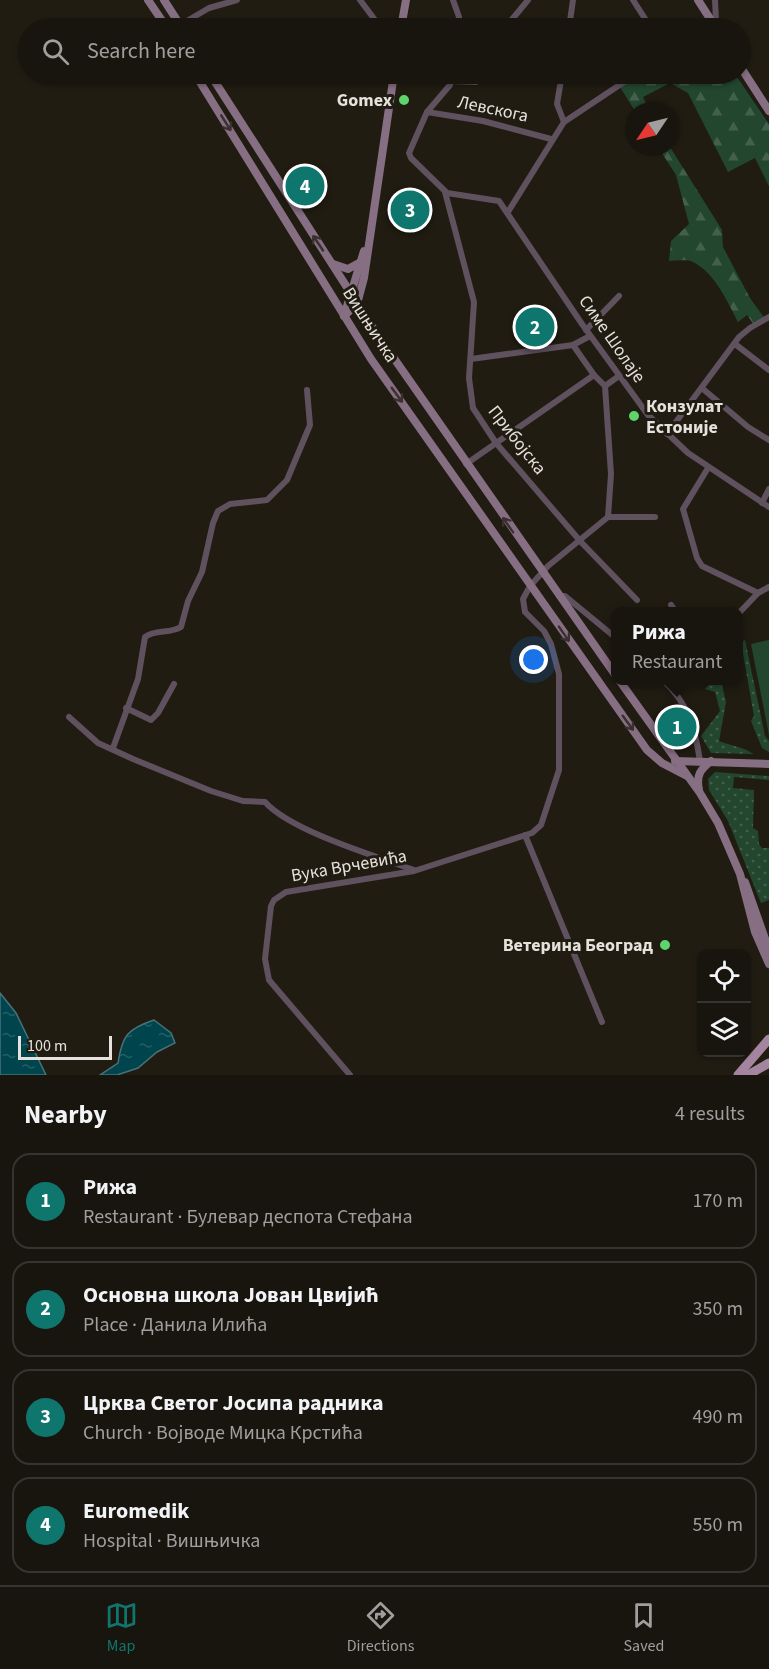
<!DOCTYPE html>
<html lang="en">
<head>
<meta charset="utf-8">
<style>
  body { margin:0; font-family:"Source Sans 3",sans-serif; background:#25221c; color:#f1f3f6 }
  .controls { position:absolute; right:18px; bottom:18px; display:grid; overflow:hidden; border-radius:12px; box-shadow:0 2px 4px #0004 }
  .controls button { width:54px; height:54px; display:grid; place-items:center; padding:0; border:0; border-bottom:2px solid #36342e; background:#18150e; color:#f1f3f6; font:30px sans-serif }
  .compass { position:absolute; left:625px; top:102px; width:54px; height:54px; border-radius:50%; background:#18150e; box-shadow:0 2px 4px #0004; rotate:235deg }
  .scale { position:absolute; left:18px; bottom:15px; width:94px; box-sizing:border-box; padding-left:6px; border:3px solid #e5e1db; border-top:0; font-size:16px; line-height:21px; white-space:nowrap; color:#e5e1db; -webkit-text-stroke:4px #201c12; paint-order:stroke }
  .you { position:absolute; left:534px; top:660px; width:21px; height:21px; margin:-15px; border:4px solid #fff; border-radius:50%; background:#1a73e8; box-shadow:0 0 0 9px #1a73e833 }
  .badge { display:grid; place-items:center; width:39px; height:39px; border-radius:50%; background:#0f766e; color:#fff; font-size:20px; font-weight:700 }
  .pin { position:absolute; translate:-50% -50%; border:3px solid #fff; box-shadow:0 2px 6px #0006 }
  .popup { position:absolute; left:611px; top:607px; width:132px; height:78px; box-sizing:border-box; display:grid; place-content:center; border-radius:12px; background:#18150e; filter:drop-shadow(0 2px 4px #0005); font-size:20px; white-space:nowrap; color:#9f9f9e }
  .popup b { font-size:22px; color:#f1f3f6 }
  .popup::after { content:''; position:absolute; left:50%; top:100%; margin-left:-12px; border:12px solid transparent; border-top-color:#18150e }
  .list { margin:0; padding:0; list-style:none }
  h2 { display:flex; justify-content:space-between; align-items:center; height:78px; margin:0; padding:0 24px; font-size:26px }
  h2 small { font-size:20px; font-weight:400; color:#9f9f9e }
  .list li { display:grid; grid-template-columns:39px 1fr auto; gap:18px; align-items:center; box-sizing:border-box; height:96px; margin:0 12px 12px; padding:0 12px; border:2px solid #36342e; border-radius:18px }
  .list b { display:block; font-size:22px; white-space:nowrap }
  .list p { margin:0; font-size:20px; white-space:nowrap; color:#9f9f9e }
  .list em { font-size:20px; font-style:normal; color:#9f9f9e }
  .icon { flex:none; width:33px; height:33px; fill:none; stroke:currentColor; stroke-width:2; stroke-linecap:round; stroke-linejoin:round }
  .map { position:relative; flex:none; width:769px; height:1075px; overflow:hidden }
  .search { position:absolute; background:#18150e; box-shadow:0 2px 4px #0004; left:18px; right:18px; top:18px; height:66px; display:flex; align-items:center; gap:15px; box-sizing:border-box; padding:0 21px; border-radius:33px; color:#9f9f9e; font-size:22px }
  .sheet { height:510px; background:#18150e }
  nav { display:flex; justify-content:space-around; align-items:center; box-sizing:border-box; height:84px; border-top:2px solid #36342e; background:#18150e; font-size:16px; color:#9f9f9e }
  nav a { display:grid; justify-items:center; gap:3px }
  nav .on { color:#0f766e }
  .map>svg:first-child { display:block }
  .grass { fill:url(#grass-dots) }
  .forest { fill:url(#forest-firs) }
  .park { fill:#23462f }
  .water { fill:url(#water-ripples); stroke:#457378; stroke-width:1.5 }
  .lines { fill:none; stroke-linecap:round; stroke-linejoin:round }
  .street { stroke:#5f515e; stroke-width:6 }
  .secondary { stroke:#866e83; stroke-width:8 }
  .primary { stroke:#a385a0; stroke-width:9 }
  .oneway { stroke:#3a302e }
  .poi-dot { fill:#5ed56c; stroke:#201c12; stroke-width:2 }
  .labels { text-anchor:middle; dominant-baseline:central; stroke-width:6; stroke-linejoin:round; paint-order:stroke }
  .poi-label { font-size:18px; font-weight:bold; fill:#e5e1db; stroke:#201c12; text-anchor:end }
  .street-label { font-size:18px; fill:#e5e1db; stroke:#201c12 }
</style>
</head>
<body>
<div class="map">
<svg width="769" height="1075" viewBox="0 0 769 1075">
  <defs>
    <pattern id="grass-dots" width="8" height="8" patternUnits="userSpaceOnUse" patternTransform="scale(1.5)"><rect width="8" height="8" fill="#23462f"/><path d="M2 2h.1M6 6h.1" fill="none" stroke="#43604d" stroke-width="1.8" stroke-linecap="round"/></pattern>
    <pattern id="forest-firs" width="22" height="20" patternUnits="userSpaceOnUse" patternTransform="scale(1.5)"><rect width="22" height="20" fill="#23462f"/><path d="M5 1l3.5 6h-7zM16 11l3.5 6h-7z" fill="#43604d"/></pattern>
    <pattern id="water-ripples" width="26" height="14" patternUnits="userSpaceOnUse" patternTransform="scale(1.5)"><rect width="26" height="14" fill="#00444d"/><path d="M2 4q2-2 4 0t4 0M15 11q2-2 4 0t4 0" fill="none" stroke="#255f66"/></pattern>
  </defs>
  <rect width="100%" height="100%" fill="#201c12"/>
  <g class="grass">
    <path d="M745,640L765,736L769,741V752L762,748L751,721L754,716L741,642Z"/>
    <path d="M712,681H721L726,702L719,741C731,746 742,746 753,754L711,753L701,736L720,711L715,692L705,689Z"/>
    <path d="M715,772L769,776V780L734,777L733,788L754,790L753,828L758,831L759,844L762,848H769V900L761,903L728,821L709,790L708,779Z"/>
  </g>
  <g class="forest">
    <path d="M641,74H735L769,124V186L755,158L728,172L688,93L670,83L643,97L650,111H635L620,87Z"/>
    <path d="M658,147H670L722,230L723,247L750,298L765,319L754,325L747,315L738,322C727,301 715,273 693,262C687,259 676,261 669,261L671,241L689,224L676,175Z"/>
  </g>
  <path class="park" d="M769,640V735L751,644Z"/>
  <g class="water">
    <path d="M0,993L16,1013L46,1075H0Z"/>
    <path d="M154,1020L171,1033L175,1043L157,1052L138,1068L117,1075H100L118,1063C122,1036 127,1029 154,1020Z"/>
  </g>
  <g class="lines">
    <g class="street">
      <path d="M360,0L381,28"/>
      <path d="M453,0L459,17V28"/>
      <path d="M633,0L651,28"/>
      <path d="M180,25L209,8L237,0"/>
      <path d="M505,28L528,0"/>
      <path d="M569,28L573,0"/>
      <path d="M707,28L716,21L715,0"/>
      <path d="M453,74L450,85L427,112L409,153L411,158L447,193L499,201L582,324L648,415L688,453L769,507"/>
      <path d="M562,74L557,104L564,122"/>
      <path d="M451,81L476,82L493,74"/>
      <path d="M427,112L483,121L551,139"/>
      <path d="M445,192L474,302L469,378L473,408L496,443L581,542L637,600"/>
      <path d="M508,212L564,122L636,74"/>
      <path d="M586,330L619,296"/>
      <path d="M735,344L769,370"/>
      <path d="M573,345L594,375L605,386"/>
      <path d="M471,359L573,345L590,336"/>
      <path d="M703,389L748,427L769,440"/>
      <path d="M667,434L739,337L750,328L769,317"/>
      <path d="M466,464L594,375"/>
      <path d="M708,468L683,509L697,558L702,566L758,593"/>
      <path d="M762,503L769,489"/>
      <path d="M608,517H655"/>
      <path d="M559,596H565L616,638"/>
      <path d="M671,605L676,612"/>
      <path d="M738,614L758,593L769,587"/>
      <path d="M663,680C688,703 695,728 700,761"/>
      <path d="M126,708L151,720L158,713L174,684"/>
      <path d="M69,717L98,743L133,759L211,791L243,801L265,802C291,831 375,856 414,870"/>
      <path d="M113,748L138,679L145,637C155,629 170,634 181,627L188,601L202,572L213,523L218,511L230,504L267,500L287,480L310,425L307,390"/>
      <path d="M525,835L602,1022"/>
      <path d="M350,1075L269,980L265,959L271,906L274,900L286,892L414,871L532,833L541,825L559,770V674L551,644L544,631L525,612L523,599L530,586L548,566L608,517L611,474L605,386L619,376"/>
    </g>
    <g class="secondary">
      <path d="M148,0L167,28"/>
      <path d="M164,0L182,28"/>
      <path d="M698,0L716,28"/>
      <path d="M401,28L406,0"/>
      <path d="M740,66L769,111"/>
      <path d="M195,74L371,359L647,750L662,763L687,776"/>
      <path d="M210,74L377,334L616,676"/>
      <path d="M333,264L348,269L359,263"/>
      <path d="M344,316L357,304L364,278L394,74"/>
      <path d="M344,316L364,251"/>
      <path d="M619,680L700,793L718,823L740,874L755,932L769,964"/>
      <path d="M675,761L769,764"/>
      <path d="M699,790C696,775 700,770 711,761"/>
      <path d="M745,882L769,950"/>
    </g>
    <g class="primary">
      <path d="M738,1075L769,1039"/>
      <path d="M748,1075L769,1063"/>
    </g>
  </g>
  <defs><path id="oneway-shaft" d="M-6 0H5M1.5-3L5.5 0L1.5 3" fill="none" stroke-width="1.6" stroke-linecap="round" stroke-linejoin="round" transform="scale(1.5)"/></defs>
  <g class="oneway">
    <use href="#oneway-shaft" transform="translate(226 123) rotate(58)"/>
    <use href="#oneway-shaft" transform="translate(318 243) rotate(-124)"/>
    <use href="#oneway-shaft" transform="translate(397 395) rotate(54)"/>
    <use href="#oneway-shaft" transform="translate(508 525) rotate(-125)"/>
    <use href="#oneway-shaft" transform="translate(564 634) rotate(55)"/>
    <use href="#oneway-shaft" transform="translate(628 723) rotate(54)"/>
  </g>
  <g class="poi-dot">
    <circle cx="404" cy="100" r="6"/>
    <circle cx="634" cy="416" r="6"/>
    <circle cx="665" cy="945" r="6"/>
  </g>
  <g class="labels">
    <g class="poi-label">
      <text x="392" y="100">Gomex</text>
      <text x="646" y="406" text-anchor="start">Конзулат<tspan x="646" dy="21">Естоније</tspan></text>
      <text x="653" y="945">Ветерина Београд</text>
    </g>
    <g class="street-label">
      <text transform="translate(493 109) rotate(12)">Левскога</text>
      <text transform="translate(370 325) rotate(57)">Вишњичка</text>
      <text transform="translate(612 339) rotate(55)">Симе Шолаје</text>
      <text transform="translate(517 440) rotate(52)">Прибојска</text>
      <text transform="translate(349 866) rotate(-10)">Вука Врчевића</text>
    </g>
  </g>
</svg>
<div class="controls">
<button><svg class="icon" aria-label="locate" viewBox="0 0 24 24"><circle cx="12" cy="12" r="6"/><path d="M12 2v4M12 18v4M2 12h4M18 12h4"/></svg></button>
<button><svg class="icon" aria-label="layers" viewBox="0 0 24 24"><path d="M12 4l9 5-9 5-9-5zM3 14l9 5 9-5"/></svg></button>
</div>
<svg class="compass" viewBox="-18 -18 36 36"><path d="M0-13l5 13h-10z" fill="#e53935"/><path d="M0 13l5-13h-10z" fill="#9f9f9e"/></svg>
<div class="scale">100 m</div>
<div class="you"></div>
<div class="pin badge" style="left:677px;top:727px">1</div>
<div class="popup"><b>Рижа</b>Restaurant</div>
<div class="pin badge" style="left:535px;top:327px">2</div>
<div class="pin badge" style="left:410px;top:210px">3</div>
<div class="pin badge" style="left:305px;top:186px">4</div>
<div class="search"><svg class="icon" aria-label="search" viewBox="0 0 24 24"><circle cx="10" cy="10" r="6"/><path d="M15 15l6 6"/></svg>Search here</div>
</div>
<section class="sheet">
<h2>Nearby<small>4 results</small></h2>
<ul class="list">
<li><span class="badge">1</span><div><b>Рижа</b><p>Restaurant · Булевар деспота Стефана</p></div><em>170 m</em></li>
<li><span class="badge">2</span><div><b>Основна школа Јован Цвијић</b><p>Place · Данила Илића</p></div><em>350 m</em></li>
<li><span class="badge">3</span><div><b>Црква Светог Јосипа радника</b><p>Church · Војводе Мицка Крстића</p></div><em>490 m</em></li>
<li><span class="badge">4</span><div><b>Euromedik</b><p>Hospital · Вишњичка</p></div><em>550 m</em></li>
</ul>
</section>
<nav>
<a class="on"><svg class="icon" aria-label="map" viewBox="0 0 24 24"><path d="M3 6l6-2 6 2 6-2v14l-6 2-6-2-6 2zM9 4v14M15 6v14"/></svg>Map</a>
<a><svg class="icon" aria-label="directions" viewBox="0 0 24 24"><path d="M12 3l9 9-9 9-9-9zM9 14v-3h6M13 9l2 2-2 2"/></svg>Directions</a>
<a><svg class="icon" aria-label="saved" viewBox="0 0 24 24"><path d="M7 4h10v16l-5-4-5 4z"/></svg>Saved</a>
</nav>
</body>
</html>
